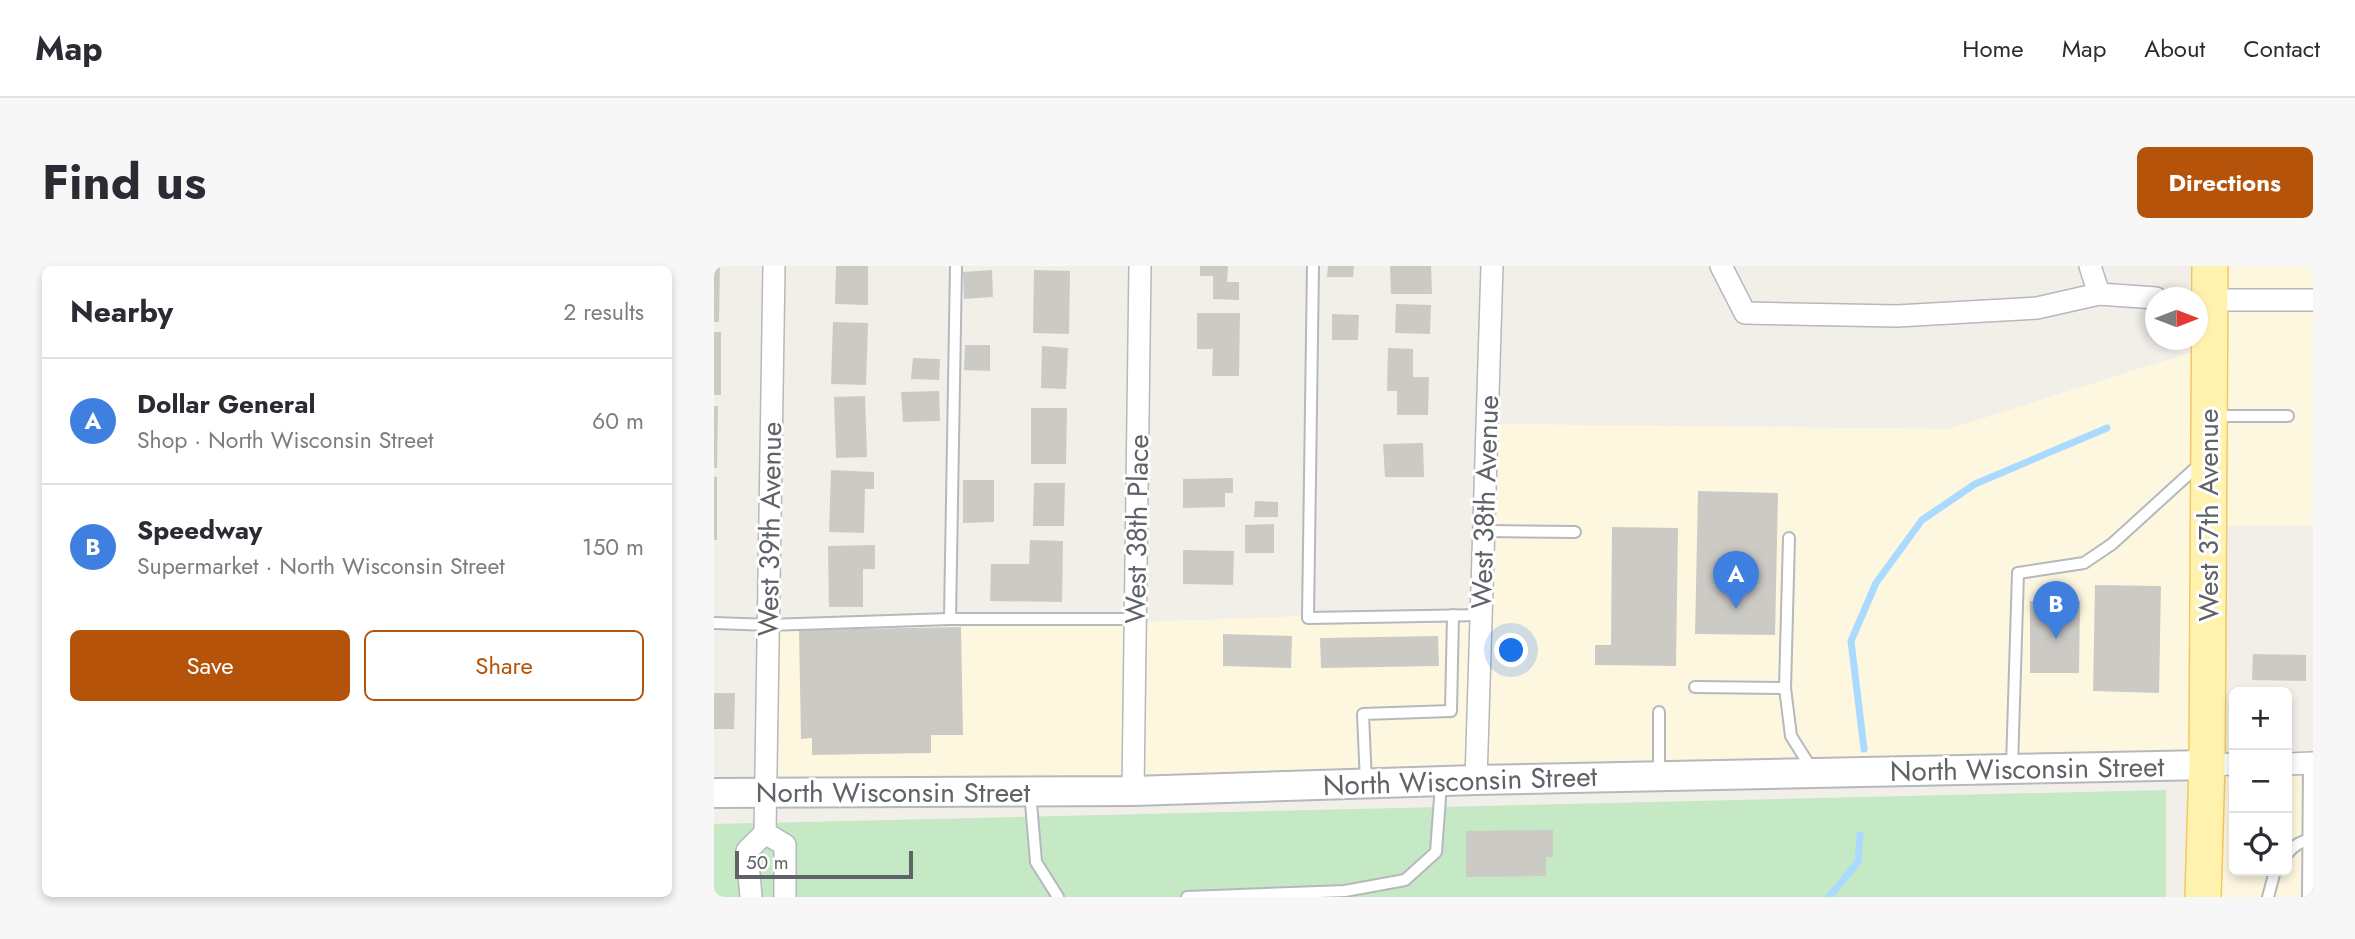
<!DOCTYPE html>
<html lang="en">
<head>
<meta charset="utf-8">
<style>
  body { margin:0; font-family:Jost,sans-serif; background:#f7f7f7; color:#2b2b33 }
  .controls { position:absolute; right:21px; bottom:21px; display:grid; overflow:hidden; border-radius:10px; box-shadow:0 4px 10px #0003 }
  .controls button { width:63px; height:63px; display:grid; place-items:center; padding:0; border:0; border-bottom:2px solid #e1e1e2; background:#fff; color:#2b2b33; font:35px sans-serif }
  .compass { position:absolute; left:1431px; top:21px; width:63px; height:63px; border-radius:50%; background:#fff; box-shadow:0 4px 10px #0003; rotate:90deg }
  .scale { position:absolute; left:21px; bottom:18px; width:178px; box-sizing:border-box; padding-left:7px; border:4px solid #5f6368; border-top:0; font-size:19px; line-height:24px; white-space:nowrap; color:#5f6368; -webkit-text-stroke:5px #fff; paint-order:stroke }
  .you { position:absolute; left:798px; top:385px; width:24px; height:24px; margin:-18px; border:5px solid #fff; border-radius:50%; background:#1a73e8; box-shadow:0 0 0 10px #1a73e833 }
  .badge { display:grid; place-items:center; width:46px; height:46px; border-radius:50%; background:#b45309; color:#fff; font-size:23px; font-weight:700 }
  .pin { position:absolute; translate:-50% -58px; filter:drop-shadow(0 2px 4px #0008) }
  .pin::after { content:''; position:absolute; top:37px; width:24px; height:21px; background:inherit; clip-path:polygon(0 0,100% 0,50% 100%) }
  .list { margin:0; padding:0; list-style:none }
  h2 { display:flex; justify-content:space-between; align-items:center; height:91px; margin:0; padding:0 28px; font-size:30px }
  h2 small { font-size:23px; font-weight:400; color:#7c7c81 }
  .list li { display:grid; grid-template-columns:46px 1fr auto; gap:21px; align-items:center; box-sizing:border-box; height:126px; padding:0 28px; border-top:2px solid #e1e1e2 }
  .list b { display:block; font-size:26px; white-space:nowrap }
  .list p { margin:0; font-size:23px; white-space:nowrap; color:#7c7c81 }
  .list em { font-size:23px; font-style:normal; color:#7c7c81 }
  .actions { display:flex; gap:14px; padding:21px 28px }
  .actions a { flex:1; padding:16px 0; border:2px solid #b45309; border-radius:10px; text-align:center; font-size:24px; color:#b45309 }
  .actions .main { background:#b45309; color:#fff }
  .icon { flex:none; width:38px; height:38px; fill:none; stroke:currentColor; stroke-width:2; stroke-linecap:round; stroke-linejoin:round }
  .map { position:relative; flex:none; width:1599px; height:631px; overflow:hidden; border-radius:10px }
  header { display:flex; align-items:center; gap:42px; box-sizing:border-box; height:98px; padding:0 35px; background:#fff; border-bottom:2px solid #e1e1e2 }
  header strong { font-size:33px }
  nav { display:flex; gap:38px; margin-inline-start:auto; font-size:24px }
  .intro { display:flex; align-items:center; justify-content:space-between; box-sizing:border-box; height:168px; padding:0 42px }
  h1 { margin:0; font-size:49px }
  .button { padding:18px 32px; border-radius:10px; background:#b45309; color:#fff; font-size:24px; font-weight:700 }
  main { display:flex; gap:42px; padding:0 42px }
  aside { flex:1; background:#fff; border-radius:10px; box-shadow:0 4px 10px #0003 }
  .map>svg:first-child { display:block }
  .commercial { fill:#fef7e0 }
  .green { fill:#c5e8c5 }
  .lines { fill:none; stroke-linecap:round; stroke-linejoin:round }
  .stream { stroke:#aadaff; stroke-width:7 }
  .building { fill:#cccac5 }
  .service-casing { stroke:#b5b8bc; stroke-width:14 }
  .minor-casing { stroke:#b5b8bc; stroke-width:24 }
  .tertiary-casing { stroke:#b5b8bc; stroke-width:32 }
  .primary-casing { stroke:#f2c960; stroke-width:38 }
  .service { stroke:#fff; stroke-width:10 }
  .minor { stroke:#fff; stroke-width:21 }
  .tertiary { stroke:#fff; stroke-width:28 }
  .primary { stroke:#fff2af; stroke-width:35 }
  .labels { text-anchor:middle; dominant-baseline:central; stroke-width:6; stroke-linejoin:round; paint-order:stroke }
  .street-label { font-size:28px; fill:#5f6368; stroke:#fff }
</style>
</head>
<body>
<header>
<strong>Map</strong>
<nav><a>Home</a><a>Map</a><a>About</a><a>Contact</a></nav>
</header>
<div class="intro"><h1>Find us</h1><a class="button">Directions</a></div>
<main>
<aside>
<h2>Nearby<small>2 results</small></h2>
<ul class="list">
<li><span class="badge" style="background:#3f7fe0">A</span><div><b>Dollar General</b><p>Shop · North Wisconsin Street</p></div><em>60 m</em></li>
<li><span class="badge" style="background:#3f7fe0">B</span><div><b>Speedway</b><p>Supermarket · North Wisconsin Street</p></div><em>150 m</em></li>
</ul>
<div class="actions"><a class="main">Save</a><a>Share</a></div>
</aside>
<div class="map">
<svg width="1599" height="631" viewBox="0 0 1599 631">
  <rect width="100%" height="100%" fill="#f1efe8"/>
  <g class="commercial">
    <path d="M1502,0H1599V260H1501Z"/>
    <path d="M1481,85L1484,490L59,519V365L430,356L777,343L784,158L1235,163Z"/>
    <path d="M1573,504H1599V631H1497L1499,506H1520V605H1573Z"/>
  </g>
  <path class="green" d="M1452,524V631H0V558Z"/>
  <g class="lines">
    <g class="stream">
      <path d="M1150,483L1137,375L1162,317L1208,254L1261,218L1393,162"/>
      <path d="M1115,631L1144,596L1146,569"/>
    </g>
  </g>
  <g class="building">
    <path d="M0,0H6L5,56H0Z"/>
    <path d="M122,0H154V39L121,38Z"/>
    <path d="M486,0H514L513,16H525V34L499,33V10H486Z"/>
    <path d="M614,0H640L639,11H613Z"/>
    <path d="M676,0H717L718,28H677Z"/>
    <path d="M278,4L279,31L250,33L249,6Z"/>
    <path d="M320,4L356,5L355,68L319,67Z"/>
    <path d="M682,38L717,39L716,68L681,67Z"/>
    <path d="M483,47H526L525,110H498L499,83H483Z"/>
    <path d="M618,48L645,49L644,74H618Z"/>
    <path d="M119,56L154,57L152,119L117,118Z"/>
    <rect x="0" y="66" width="7" height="63"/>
    <path d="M251,79H276V105L250,104Z"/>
    <path d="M328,80L354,82L352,123L327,122Z"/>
    <path d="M674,82L699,83V111H715L714,149H683V125H673Z"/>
    <path d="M199,92L226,93L225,114L197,113Z"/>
    <path d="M225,125L226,155L189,156L187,126Z"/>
    <path d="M151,130L153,191L122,192L120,131Z"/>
    <path d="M0,140H4L3,202H0Z"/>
    <path d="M317,142H353L352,198H317Z"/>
    <path d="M709,177L710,211H671L669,178Z"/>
    <path d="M117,204L160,206V223H151L150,267L115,266Z"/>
    <rect x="0" y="211" width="3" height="63"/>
    <path d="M519,212V227H511V241L469,242V213Z"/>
    <path d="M249,214H280V256L249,257Z"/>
    <path d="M320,217H351L350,260H319Z"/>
    <path d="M984,225L1064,227L1061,369L981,368Z"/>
    <path d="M541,235L564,236V251H540Z"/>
    <path d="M560,258V287H531V259Z"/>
    <path d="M898,261L964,262L962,400L881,399V379H897Z"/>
    <path d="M316,274L349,275L348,336L276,335L277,298H315Z"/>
    <path d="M161,279V303H149V341H115L114,280Z"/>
    <path d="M469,284L520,285L519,319L469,318Z"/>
    <path d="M1381,319L1447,320L1445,427L1379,425Z"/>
    <path d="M1316,335H1366L1365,407H1316Z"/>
    <path d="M247,361L249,469H217V487L98,489V472L87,473L85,364Z"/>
    <path d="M509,368L578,370L577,402L509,400Z"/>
    <path d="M724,370L725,400L607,402L606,372Z"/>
    <path d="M1539,388L1592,389V415L1538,414Z"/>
    <path d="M0,427H21L20,463H0Z"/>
    <path d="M839,564V591H832V610L752,611V565Z"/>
  </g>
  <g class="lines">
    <g class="service-casing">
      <g id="service">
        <path d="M599,0L594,352L767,349"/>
        <path d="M1500,150H1574"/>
        <path d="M770,265L861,266"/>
        <path d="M236,353L242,0"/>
        <path d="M0,357L54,359L236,353H422"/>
        <path d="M981,421L1071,422L1077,470L1099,505"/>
        <path d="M1071,422L1075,272"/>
        <path d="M1298,500L1304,307L1370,297L1398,278L1487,197"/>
        <path d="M945,507V446"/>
        <path d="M652,517L649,448L737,445L739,349"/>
        <path d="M316,525L322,596L344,631"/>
        <path d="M1573,588C1579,580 1589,573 1599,574"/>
        <path d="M473,631L631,625L691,614L722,586L727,518"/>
        <path d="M1554,631L1561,605"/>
        <path d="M1594,631L1595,497"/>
      </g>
    </g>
    <g class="minor-casing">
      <g id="minor">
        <path d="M1007,0L1031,47L1183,50L1323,42L1385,28L1442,32"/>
        <path d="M1376,0L1385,28"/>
        <path d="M1486,34H1599"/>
        <path d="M1573,498L1599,497"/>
        <path d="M1493,499L1520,498"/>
        <path d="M762,514L778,0"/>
        <path d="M419,525L426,0"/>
        <path d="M51,567L71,579V631"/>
        <path d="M37,631L33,585L51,567L60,0"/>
      </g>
    </g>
    <g class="tertiary-casing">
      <path id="tertiary" d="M0,527L419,525L762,514L1493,499"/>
    </g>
    <g class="primary-casing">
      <path id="primary" d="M1489,631L1493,499L1496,0"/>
    </g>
    <use href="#service" class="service"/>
    <use href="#minor" class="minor"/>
    <use href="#tertiary" class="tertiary"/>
    <use href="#primary" class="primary"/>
  </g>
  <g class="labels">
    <g class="street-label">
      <text transform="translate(771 236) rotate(-88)">West 38th Avenue</text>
      <text transform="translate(1494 249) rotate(-90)">West 37th Avenue</text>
      <text transform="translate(56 263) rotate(-89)">West 39th Avenue</text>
      <text transform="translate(423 263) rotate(-89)">West 38th Place</text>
      <text transform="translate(1313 503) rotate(-1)">North Wisconsin Street</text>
      <text transform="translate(746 515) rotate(-2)">North Wisconsin Street</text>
      <text x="179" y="526">North Wisconsin Street</text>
    </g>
  </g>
</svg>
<div class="controls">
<button>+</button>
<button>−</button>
<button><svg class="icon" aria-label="locate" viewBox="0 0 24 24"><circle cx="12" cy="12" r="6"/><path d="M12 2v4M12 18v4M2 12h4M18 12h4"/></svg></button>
</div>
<svg class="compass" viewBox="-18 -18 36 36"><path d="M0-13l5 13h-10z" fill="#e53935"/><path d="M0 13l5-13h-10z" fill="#7c7c81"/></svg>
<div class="scale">50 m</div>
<div class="you"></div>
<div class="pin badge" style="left:1022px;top:343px;background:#3f7fe0">A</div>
<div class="pin badge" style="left:1342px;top:373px;background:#3f7fe0">B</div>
</div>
</main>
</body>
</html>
